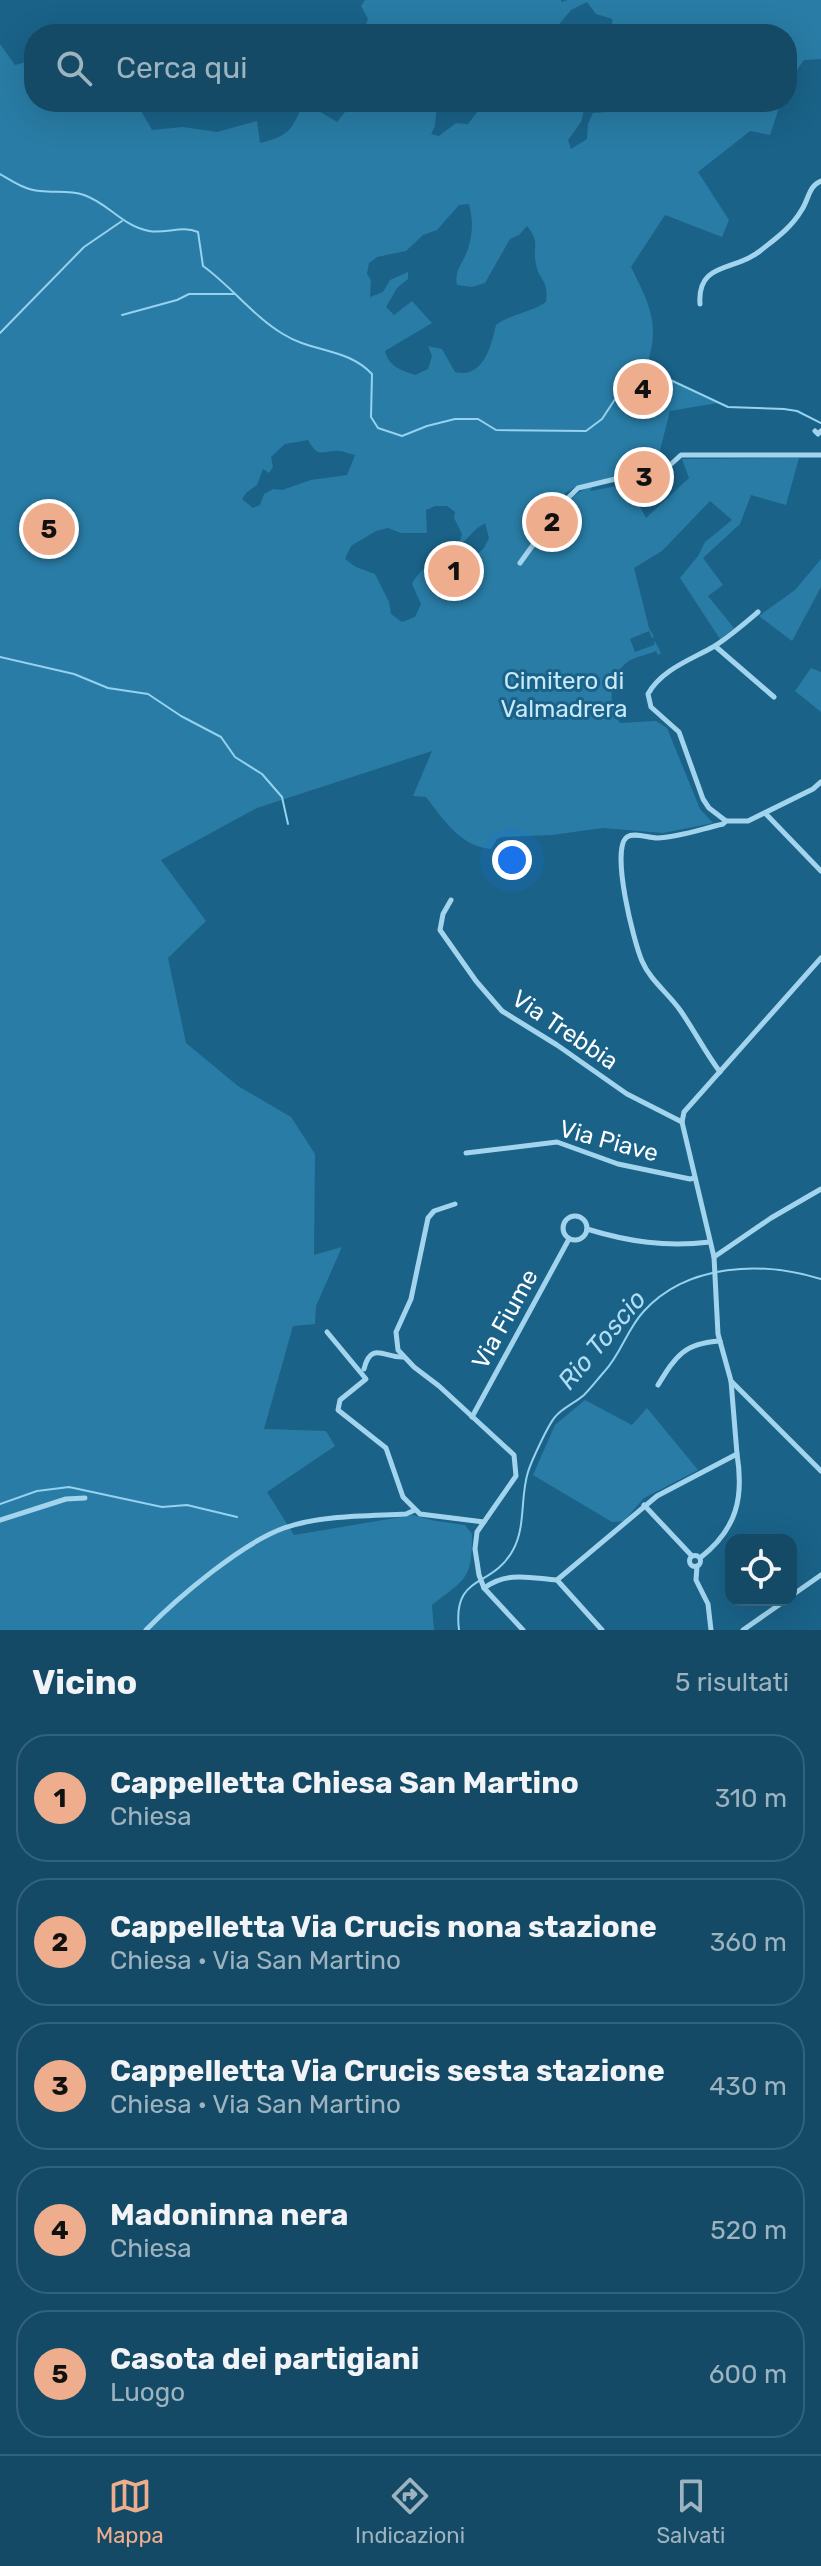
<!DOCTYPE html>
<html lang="it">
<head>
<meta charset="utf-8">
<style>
  body { margin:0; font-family:Rubik,sans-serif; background:#1d516c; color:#f1f3f6 }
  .controls { position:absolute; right:24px; bottom:24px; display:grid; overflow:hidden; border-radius:16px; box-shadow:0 8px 32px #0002 }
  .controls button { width:72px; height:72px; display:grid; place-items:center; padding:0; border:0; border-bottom:2px solid #33627a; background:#144a66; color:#f1f3f6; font:40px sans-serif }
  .you { position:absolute; left:512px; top:860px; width:28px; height:28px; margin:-20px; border:6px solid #fff; border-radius:50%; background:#1a73e8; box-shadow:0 0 0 12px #1a73e833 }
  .badge { display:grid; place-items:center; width:52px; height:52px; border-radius:50%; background:#eead8d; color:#111; font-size:26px; font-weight:700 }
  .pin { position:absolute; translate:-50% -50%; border:4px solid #fff; box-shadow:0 2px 8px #0006 }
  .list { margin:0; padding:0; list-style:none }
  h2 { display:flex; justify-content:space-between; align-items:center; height:104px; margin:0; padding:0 32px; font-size:34px }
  h2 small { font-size:26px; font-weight:400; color:#9db3bf }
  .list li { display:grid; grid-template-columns:52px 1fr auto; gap:24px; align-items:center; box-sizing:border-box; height:128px; margin:0 16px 16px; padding:0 16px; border:2px solid #33627a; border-radius:32px }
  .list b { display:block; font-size:30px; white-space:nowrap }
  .list p { margin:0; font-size:26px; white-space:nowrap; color:#9db3bf }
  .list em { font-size:26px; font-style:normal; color:#9db3bf }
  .icon { flex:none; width:44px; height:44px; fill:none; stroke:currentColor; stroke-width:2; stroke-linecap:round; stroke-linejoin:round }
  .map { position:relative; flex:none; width:821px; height:1630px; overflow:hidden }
  .search { position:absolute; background:#144a66; box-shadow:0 8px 32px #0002; left:24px; right:24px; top:24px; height:88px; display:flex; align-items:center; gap:20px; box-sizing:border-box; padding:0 28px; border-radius:32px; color:#9db3bf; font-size:30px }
  .sheet { height:824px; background:#144a66 }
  nav { display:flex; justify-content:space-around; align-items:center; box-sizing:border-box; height:112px; border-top:2px solid #33627a; background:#144a66; font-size:22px; color:#9db3bf }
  nav a { display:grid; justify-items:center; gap:4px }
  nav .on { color:#eead8d }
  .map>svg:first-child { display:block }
  .green { fill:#297ca5; fill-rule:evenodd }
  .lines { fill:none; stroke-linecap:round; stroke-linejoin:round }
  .stream { stroke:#95d2ef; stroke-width:2 }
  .street { stroke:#a2d4ed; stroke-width:5 }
  .labels { text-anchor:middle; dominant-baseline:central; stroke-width:6; stroke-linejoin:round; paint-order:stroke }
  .park-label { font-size:24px; fill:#c8e9f9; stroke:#1a6288 }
  .street-label { font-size:24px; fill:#fff; stroke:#1a6288 }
  .water-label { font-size:26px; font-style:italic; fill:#aeddf4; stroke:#1a6288 }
</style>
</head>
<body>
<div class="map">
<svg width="821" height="1630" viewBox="0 0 821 1630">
  <rect width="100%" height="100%" fill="#1a6288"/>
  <g class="green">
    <path d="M365,0H561V2L568,0H821V59L804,60L787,84V34H613L612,19L596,14L587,2L571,10L551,34H386L385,31L381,34H362L368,19L361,6Z"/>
    <path d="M0,44L15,65L34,60V102H80L81,106L130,102L141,111L152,130L183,127L217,132L257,121L260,143C290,136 292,129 304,102L337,122L353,102H437L435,126L431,134L439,136L456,123L468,124L485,102H586L581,122L568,140L571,149L587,139L588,124L593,113L608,112L617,102H781L770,135L750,131L698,172L729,220L722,237L665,215L631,267C650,306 661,324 646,368C671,379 693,393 718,403L670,411L656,466L575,487L565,493L554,517L557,519C566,503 574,492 593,486L590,491L628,484L646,518L689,478L682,459L799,458L786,505L751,495L740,524L703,558L723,585L708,596L734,628L720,639L680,578L698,556L705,542L732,520L710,501L662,551L634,568L649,628L654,637L652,638L649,631L630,639L635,652L654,645L655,641L661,653L658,655L656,651C647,655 633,657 626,663C609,678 607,705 620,723L656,721L667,728L700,809L713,823L663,833L603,828L552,835L502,837L497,839L491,849C461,847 443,819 426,797L413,796L432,751L257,808L161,860L206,921L168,958L186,1043L238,1086L291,1117L315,1154L314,1255L342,1247L316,1306L315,1324L293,1326L264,1429L326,1431L335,1446L267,1492L294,1535L413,1515L436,1521L465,1525L472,1534C472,1579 467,1578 432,1605L434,1630H0ZM469,204C473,220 473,233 468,249C463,263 454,271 457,285L472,287L485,283L510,239L519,235L527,226C541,244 532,245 536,264C539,282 549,278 546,302C530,313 513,313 496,325C491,347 483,379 455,372L442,349L428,346L432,356L428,369L415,375C401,370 389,367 385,351L432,323L412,301L394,315L386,307L397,288L408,279V272L390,280L383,292L370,297L371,280L367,274L369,263L377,257L406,251L423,235L437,230L459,205ZM308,440C318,457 319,452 335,451C341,450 349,454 355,455L347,475L311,480L282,490L273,489L264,494L260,505L253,508L242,499L247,492L257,485L263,469L269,473L273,467L271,457L285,444ZM435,506H447L455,512L454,518L462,534L458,548L476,529L485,523L489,538L484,548L466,564C441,558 425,560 412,584L421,604L415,617L402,622L391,614L389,602L375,574L356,567L345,559L351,546L376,531L388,528L401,533H427L426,510Z"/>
    <path d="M821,559V587L792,641L759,616L795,590Z"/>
    <path d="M811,668L821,672V712L795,691Z"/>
    <path d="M585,1400L632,1425L647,1408L698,1470L644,1498L624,1521L612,1522L533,1475L555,1425Z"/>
  </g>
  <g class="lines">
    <g class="stream">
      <path d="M0,174C12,181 25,190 40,191C55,193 69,190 84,195C108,203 122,226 149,231C166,234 182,225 198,232L203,266C231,286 253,316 283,334C311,352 348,348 372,374L371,417L378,428L402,436L427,426L455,419H478L496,430L586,431L602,419L627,381L645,368L728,407L784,409L797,411L821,423"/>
      <path d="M122,315L177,300L189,294H234"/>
      <path d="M0,333L84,247L122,221"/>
      <path d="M0,657L74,674L108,688L148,694L181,716L221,737L235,757L262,774L282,797L288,824"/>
      <path d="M0,1504L37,1491L69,1487L162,1507L187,1505L237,1517"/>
      <path d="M459,1630C452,1573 492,1589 513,1550C526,1527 520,1497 528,1472C531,1462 548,1425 555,1417C562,1408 575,1403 584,1395C591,1388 597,1380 604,1372C621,1354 627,1329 644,1311C688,1263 763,1261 821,1279"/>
    </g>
    <g class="street">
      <path d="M700,304C697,261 735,272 760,251C775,239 791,228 801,211C809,200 808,186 821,181"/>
      <path d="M815,431L818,434L821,431"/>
      <path d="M520,563L564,502L578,488L669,466L681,455H821"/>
      <path d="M715,646L774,697"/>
      <path d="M765,813L821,871"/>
      <path d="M726,821L709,808L703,799L679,732L651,707L648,694C661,670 690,660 713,647C729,637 744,624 758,612"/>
      <path d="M451,900L443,914L440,930L476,981L502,1011L557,1045L627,1094L682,1122"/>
      <path d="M821,958L684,1112L682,1122L714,1257L718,1334L731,1381L821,1471"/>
      <path d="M720,1072C705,1052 694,1030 680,1010C668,993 650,980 642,961C634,943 610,849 627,837C634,832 648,838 657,838C679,837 701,829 723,824L726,821H748L813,789L821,782"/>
      <path d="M466,1153L557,1142L618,1164L690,1179L695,1178"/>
      <path d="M455,1204L434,1211L428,1218L411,1299L396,1332L398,1350L414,1367L439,1386L514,1455L516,1476L477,1532L475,1549L479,1575L484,1588L523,1630"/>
      <circle cx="575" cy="1228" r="12"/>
      <path d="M587,1229C629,1242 666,1247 710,1242"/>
      <path d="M714,1257L771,1218L821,1189"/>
      <path d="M327,1332L366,1379L340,1400L338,1410L386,1448L403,1497L420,1514L484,1522"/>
      <path d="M364,1369C371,1340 386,1359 404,1357"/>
      <path d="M658,1385C676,1356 684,1343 720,1341"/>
      <path d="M472,1417L569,1239"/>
      <path d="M644,1505L692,1556"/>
      <path d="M0,1520L66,1499L85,1498"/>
      <circle cx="695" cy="1561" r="5.5"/>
      <path d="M700,1558C737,1529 744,1498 737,1454"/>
      <path d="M697,1566L696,1580L708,1604L711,1630"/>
      <path d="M557,1580L602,1630"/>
      <path d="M484,1588C508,1571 530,1578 557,1580L657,1496L737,1454L731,1381"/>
      <path d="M791,1596L821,1575"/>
      <path d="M146,1630C177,1598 242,1543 284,1528C321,1515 367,1516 406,1514L415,1510"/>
      <path d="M743,1630L786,1600"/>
    </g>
  </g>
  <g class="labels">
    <g class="park-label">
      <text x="564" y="681">Cimitero di<tspan x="564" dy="28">Valmadrera</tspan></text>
    </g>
    <g class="street-label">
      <text transform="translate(565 1030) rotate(34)">Via Trebbia</text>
      <text transform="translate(609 1141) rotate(15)">Via Piave</text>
      <text transform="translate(505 1319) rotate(-61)">Via Fiume</text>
    </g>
    <g class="water-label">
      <text transform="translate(602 1340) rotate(-50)">Rio Toscio</text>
    </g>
  </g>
</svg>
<div class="controls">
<button><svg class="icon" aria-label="locate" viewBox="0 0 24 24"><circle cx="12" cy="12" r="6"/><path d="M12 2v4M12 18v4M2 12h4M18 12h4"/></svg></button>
</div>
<div class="you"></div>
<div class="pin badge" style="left:454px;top:571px">1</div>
<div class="pin badge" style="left:552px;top:522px">2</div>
<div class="pin badge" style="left:644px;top:477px">3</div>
<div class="pin badge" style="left:643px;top:389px">4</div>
<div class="pin badge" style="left:49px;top:529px">5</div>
<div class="search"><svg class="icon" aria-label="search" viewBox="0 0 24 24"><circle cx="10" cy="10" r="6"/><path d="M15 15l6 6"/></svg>Cerca qui</div>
</div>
<section class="sheet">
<h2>Vicino<small>5 risultati</small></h2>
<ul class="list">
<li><span class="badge">1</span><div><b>Cappelletta Chiesa San Martino</b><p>Chiesa</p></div><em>310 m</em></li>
<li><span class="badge">2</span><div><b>Cappelletta Via Crucis nona stazione</b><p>Chiesa · Via San Martino</p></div><em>360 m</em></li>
<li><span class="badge">3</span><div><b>Cappelletta Via Crucis sesta stazione</b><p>Chiesa · Via San Martino</p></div><em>430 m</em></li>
<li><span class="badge">4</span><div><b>Madoninna nera</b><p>Chiesa</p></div><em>520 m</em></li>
<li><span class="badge">5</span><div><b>Casota dei partigiani</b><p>Luogo</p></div><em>600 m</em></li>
</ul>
</section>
<nav>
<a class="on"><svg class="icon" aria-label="map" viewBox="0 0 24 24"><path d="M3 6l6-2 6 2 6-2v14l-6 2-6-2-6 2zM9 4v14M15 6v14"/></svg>Mappa</a>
<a><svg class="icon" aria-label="directions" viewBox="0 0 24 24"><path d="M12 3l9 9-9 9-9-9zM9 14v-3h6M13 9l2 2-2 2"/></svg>Indicazioni</a>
<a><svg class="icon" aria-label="saved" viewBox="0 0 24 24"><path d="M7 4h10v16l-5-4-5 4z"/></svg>Salvati</a>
</nav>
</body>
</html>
